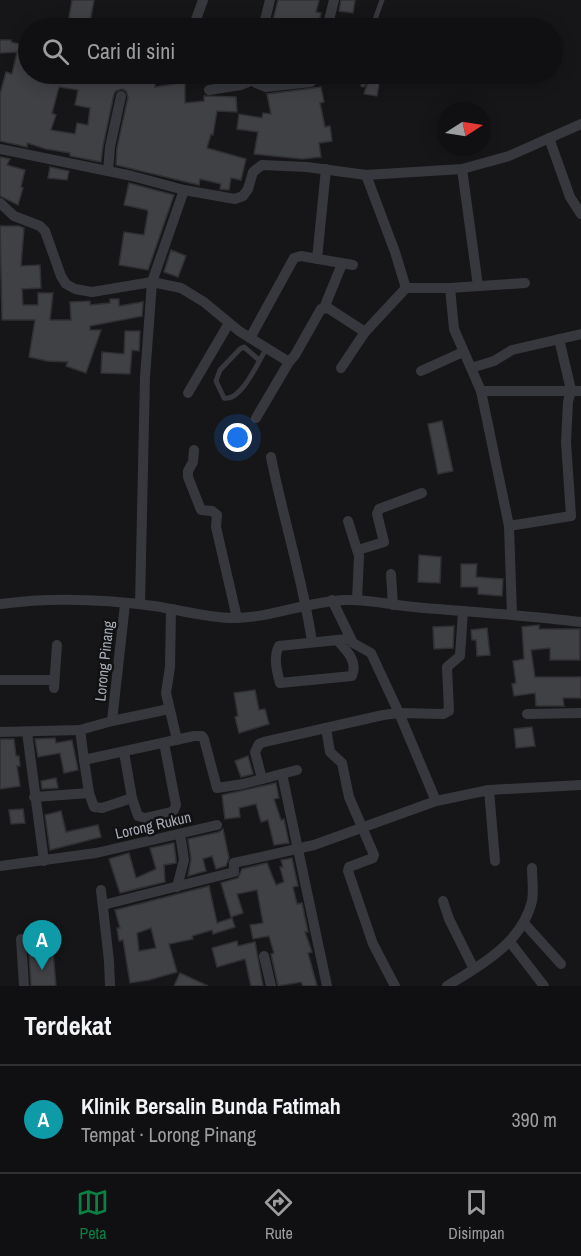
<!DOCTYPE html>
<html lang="id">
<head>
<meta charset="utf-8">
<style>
  body { margin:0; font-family:"Archivo Narrow",sans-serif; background:#1e1e20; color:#f1f3f6 }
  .compass { position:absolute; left:437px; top:102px; width:54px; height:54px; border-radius:50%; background:#101012; box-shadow:0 3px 15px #0003; rotate:78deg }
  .you { position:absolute; left:238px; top:438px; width:21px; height:21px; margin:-15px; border:4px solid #fff; border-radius:50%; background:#1a73e8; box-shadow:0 0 0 9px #1a73e833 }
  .badge { display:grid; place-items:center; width:39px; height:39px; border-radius:50%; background:#0b8043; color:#fff; font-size:20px; font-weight:700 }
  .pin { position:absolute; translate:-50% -50px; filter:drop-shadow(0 2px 3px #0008) }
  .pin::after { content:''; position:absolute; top:32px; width:21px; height:18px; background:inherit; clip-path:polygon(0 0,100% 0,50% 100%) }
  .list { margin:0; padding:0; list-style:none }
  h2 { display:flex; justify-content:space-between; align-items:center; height:78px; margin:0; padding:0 24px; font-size:26px }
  h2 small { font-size:20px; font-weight:400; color:#9c9d9f }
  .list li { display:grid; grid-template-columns:39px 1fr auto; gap:18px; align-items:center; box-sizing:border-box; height:108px; padding:0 24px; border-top:2px solid #303032 }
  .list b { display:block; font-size:22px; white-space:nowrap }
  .list p { margin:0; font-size:20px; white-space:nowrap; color:#9c9d9f }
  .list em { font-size:20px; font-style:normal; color:#9c9d9f }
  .icon { flex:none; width:33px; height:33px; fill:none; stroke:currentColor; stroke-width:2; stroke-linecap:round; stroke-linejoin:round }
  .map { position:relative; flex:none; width:581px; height:986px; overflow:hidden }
  .search { position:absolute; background:#101012; box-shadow:0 3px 15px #0003; left:18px; right:18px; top:18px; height:66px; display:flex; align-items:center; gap:15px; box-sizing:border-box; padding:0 21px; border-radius:33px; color:#9c9d9f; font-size:22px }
  .sheet { height:186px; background:#101012 }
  nav { display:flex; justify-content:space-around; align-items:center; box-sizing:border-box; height:84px; border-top:2px solid #303032; background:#101012; font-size:16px; color:#9c9d9f }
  nav a { display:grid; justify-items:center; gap:3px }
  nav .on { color:#0b8043 }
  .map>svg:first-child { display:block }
  .building { fill:#404145; stroke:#303034; stroke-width:1.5; fill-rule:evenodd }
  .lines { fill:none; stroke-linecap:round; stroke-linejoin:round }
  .lane { stroke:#37383d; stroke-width:5 }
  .street { stroke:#37383d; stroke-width:10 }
  .labels { text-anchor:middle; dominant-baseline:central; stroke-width:5; stroke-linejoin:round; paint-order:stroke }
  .street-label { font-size:15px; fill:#a8adb8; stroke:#111113 }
</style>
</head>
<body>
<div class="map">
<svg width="581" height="986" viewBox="0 0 581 986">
  <rect width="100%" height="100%" fill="#161618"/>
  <g class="building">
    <path d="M72,0H94L89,28H67Z"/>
    <path d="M319,0L316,12L321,13L318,28H271L278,0Z"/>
    <path d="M341,0H355L353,13L339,11Z"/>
    <path d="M0,40H11V42L28,46V74H155V87L174,84V74H185V103L204,101V96L236,97L237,112L217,111L213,135L211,134L207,148L246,159L241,180L231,178L229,190L220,189L221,184L200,179L199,185L116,165L117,148L128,97L126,91L122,89L116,91L114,94L103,146L101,162L70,156V153L46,149L27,143V147L0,141V94L6,72L12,74L17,52L0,53ZM59,87L78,90L75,105L90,108L88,125L77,123L75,134L51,130L56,115L52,113Z"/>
    <path d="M370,76L380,78L377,96L364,94Z"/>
    <path d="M321,87L324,102L320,103L325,127L330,126L332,141L319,143L321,157L302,159L254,154L258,132L237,129L239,114L262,118L263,113L271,114L267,94Z"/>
    <path d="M0,157L10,159L7,165L25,170L21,187L23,188L18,205L0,196Z"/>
    <path d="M50,167L69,171L67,180L48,178Z"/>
    <path d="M129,183L174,195L148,270L119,265L124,232L144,235L148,212L147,210L124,205Z"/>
    <path d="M0,226H19L24,228L21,266L40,265L41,288L22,289L23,305H38V293H53L50,320H71L70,302L90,301V305L110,303V299H119V306L143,302L142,316L90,326V330H101L86,373L66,366L68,362L47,361L29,357L35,320H2Z"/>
    <path d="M171,250L186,256L178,277L164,272Z"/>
    <path d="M125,331H140L139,351L132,350L130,374L101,373L102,352L124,354Z"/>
    <path d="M442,421L453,471L438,474L428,424Z"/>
    <path d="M419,555L441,557L440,583L418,582Z"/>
    <path d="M461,564H477L476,577L503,579L502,596L478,594V587H461Z"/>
    <path d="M539,625V629H580V660H550V648L531,650L535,677H581V698H563L564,706H536L535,693L514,696L512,684L516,683L513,661L524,659L522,627Z"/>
    <path d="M454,626L453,648L434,649L433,627Z"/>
    <path d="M487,628L490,655L477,656L476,640H472L471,630Z"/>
    <path d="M255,690L259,710L265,709L269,724L239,733L235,717L238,716L234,693Z"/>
    <path d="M532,727L535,746L516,748L514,729Z"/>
    <path d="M55,738L56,743L72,740L78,770L64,773L60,753L38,757L35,739Z"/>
    <path d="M0,739H14L16,756H19L20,766H17L20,786L0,789Z"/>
    <path d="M248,756L253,774L241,777L235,761Z"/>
    <path d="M56,778L58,788L42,789L41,781Z"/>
    <path d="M276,783L279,798L274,799L281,820L284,819L289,843L274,845L268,820L261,822L256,804L239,808L240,817L225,819L222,795Z"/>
    <path d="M23,809L25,823L11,824L9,810Z"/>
    <path d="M61,811L66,832L98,825L101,837L50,850L45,815Z"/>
    <path d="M223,829L229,858L226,866L216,869L212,856L203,859L206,871L188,876L191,859L188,839L219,832Z"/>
    <path d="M174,843L176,860V863L164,865L165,882L120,893L109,859L129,853L136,878L156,869L150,848Z"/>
    <path d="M292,858L298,886L293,887L297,904L302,903L308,932H305L312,952L308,953L317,986H303L301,982L278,986L271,954L274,953L269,936L253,939L250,925L263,923L257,890L237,894L243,913L231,917L221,883L238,878L242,869L267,863L276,885L284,882L280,867H283L281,860Z"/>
    <path d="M209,886L217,923L232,918L235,927L213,934L212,930L192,936L193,939L169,944L177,972L149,980L130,983L123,940L119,941L117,928H120L115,910ZM151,928L156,948L139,951L137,933Z"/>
    <path d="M237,941L238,946L255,942L263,986H251L245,959L217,967L212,948Z"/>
    <path d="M53,951L56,986H31L29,953Z"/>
    <path d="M180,973L208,986H174Z"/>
  </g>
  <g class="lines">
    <g class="lane">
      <path d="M372,28L382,0"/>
      <path d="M363,85L365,74"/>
      <path d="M259,360L244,347L240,349L220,370L216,381L224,398C241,402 258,362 266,349"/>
    </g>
    <g class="street">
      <path d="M193,28L203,0"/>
      <path d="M263,28L270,0"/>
      <path d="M327,28L334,0"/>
      <path d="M252,74L256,83L266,87L311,82L317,74"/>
      <path d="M209,90L241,85L253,80"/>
      <path d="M549,138L570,197L581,214"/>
      <path d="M0,149L132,176L184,190L235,199L243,196L248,189L253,172L262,165L307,167L366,175L462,169L509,156L581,124"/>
      <path d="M462,169L478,286"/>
      <path d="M108,171L110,147L121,96"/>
      <path d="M366,175L395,252L406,288H450L525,283"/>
      <path d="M0,203L14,216L40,226L45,231L61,276L66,284L75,289L92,292L152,282L181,288L204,302L239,331L289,362L295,355L321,309L328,308L365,332"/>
      <path d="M317,259L326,169"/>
      <path d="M450,288L454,329L481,391L509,526L512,615"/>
      <path d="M324,308L342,264"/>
      <path d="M250,338L294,258L301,256L353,265"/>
      <path d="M341,368L365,332L406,288"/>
      <path d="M471,368L494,361L512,350L581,334"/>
      <path d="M421,371L463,352"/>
      <path d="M481,391H581"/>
      <path d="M188,393L229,323"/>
      <path d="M256,418L289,362"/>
      <path d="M194,450L193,462L188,471V477L201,510L212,511L217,515L216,527L237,618"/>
      <path d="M271,457C283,519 303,579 312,642"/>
      <path d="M348,521L359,556L357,600"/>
      <path d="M509,526L571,516L566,442L568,402L571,390L559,339"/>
      <path d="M358,550L384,542L377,514L379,509L422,493"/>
      <path d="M391,574L393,605"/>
      <path d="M332,600L353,643L371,653L399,713L436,801"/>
      <path d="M0,604C51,597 103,599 154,606C181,610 207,618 234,618C272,618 308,601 346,600C369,599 391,605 414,607C470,612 525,615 581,622"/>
      <path d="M140,604L145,377L152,282L184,190"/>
      <path d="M171,609L170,667L166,693L177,740"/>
      <path d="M337,640C347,651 358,661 352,676L280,683C277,672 273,657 279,646L347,639"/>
      <path d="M0,680H54"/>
      <path d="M54,688L57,645"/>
      <path d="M527,714L581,713"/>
      <path d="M112,721L169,709"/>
      <path d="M326,728L330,752L342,763L349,797L374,855L373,858L349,867L348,871L373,944L395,986"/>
      <path d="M80,730L84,760L194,736H202L204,739L217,788L243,784L297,770"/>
      <path d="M0,732L80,730L112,721L125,604"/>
      <path d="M27,732L44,861"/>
      <path d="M124,752L132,798L138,816L145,818L171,812L174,810L176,805L164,743"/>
      <path d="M84,760L89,793L94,807L102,808L132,798"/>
      <path d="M282,774L327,986"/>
      <path d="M262,779L255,752L259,744L264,742L383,715L399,713L443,714L449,711L447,667L460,656L463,611"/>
      <path d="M489,790L495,861"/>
      <path d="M34,797L89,793"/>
      <path d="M0,866L96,853L217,825"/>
      <path d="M177,887L184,860L180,834"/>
      <path d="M101,890L109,961L110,986"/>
      <path d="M443,901L449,919L474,969"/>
      <path d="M103,905L234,872V863L314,845L436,801L489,790L581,785"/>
      <path d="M524,923L561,964"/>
      <path d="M21,939L24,986"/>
      <path d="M510,942L544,986"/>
      <path d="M264,956L271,986"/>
      <path d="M447,986C481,965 522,943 532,901C534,891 532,879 532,868"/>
    </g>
  </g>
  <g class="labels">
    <g class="street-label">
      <text transform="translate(104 661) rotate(-84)">Lorong Pinang</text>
      <text transform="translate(153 825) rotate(-13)">Lorong Rukun</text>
    </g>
  </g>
</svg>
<svg class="compass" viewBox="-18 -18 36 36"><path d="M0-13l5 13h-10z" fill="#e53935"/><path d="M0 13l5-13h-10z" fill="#9c9d9f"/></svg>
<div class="you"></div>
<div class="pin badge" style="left:42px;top:970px;background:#0f9aa8">A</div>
<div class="search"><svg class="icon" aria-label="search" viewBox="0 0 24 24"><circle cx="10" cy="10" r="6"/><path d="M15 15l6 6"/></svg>Cari di sini</div>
</div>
<section class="sheet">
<h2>Terdekat<small></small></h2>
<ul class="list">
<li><span class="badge" style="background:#0f9aa8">A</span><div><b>Klinik Bersalin Bunda Fatimah</b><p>Tempat · Lorong Pinang</p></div><em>390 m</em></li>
</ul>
</section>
<nav>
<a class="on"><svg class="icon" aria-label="map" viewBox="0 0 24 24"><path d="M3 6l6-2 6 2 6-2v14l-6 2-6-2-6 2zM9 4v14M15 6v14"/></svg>Peta</a>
<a><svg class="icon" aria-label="directions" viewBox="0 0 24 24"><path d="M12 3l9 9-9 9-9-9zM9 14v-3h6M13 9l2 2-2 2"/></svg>Rute</a>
<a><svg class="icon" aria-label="saved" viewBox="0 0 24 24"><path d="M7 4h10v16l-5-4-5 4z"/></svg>Disimpan</a>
</nav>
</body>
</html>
